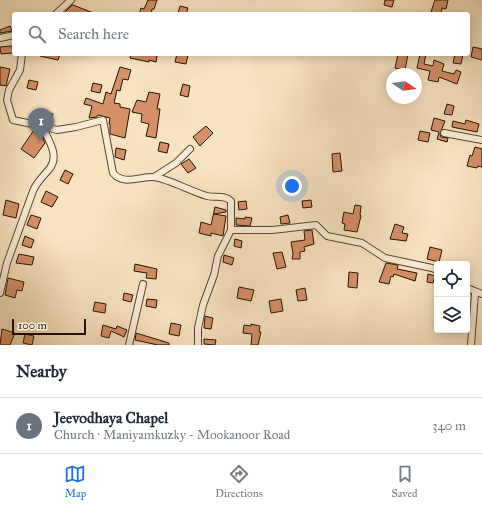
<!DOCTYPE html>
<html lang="en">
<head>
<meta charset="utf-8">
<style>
  body { margin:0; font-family:"IM FELL Great Primer",serif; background:#f6f6f7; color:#1f2937 }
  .controls { position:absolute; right:12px; bottom:12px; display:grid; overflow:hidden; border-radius:4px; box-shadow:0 2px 10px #0003 }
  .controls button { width:36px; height:36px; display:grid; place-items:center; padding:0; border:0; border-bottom:1px solid #e0e1e3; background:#fff; color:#1f2937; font:20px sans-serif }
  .compass { position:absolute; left:386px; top:68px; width:36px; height:36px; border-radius:50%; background:#fff; box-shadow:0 2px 10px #0003; rotate:103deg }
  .scale { position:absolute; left:12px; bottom:10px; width:74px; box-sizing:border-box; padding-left:4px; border:2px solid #241300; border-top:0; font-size:11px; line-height:14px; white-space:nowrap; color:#241300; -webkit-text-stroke:3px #faedd6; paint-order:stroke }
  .you { position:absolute; left:292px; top:186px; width:14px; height:14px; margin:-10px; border:3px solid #fff; border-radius:50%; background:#1a73e8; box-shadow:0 0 0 6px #1a73e833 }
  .badge { display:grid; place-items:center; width:26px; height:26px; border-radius:50%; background:#1a73e8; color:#fff; font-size:13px; font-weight:700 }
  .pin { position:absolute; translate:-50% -33px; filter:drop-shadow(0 1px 2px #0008) }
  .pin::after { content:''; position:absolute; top:21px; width:14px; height:12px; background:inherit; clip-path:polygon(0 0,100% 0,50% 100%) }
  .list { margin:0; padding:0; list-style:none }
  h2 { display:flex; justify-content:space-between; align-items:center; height:52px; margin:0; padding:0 16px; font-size:17px }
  h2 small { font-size:13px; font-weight:400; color:#747a83 }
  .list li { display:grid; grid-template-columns:26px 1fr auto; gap:12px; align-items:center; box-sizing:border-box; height:56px; padding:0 16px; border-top:1px solid #e0e1e3 }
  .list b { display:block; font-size:15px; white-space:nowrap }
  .list p { margin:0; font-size:13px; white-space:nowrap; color:#747a83 }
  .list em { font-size:13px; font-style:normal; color:#747a83 }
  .icon { flex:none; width:22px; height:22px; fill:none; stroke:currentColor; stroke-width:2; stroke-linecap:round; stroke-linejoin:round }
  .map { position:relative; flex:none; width:482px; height:345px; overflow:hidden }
  .search { position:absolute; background:#fff; box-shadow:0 2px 10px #0003; left:12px; right:12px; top:12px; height:44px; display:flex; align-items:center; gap:10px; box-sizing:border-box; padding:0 14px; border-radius:4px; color:#747a83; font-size:15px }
  .sheet { height:108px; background:#fff }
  nav { display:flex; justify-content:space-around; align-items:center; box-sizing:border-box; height:56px; border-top:1px solid #e0e1e3; background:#fff; font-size:11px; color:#747a83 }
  nav a { display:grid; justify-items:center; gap:2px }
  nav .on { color:#1a73e8 }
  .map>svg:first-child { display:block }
  .building { fill:#d59068; stroke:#241300 }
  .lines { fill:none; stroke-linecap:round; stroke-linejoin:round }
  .minor-casing { stroke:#594730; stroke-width:8 }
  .minor { stroke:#faedd6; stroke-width:6 }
</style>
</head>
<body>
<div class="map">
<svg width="482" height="345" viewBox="0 0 482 345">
  <rect width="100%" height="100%" fill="#f8e3c0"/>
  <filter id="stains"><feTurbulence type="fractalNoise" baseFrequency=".005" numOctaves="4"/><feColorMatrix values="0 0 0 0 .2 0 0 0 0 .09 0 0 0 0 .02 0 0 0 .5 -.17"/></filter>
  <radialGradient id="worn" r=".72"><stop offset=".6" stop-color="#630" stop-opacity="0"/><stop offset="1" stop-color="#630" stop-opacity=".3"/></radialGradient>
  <g class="building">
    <path d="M148,0H157L154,9H152L151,14H139L141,8L144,9Z"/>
    <path d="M385,0H394L392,7L384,5Z"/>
    <path d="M435,0H448L446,9L442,8L441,14L431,12Z"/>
    <path d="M72,5H73L96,14L64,13Z"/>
    <path d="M180,6L188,8L186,14H178Z"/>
    <path d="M10,26L12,31L0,33V30Z"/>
    <path d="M12,46L13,53L1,54L0,47Z"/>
    <path d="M473,47L482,49V60L471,57Z"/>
    <path d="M40,54H60L58,60L40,56Z"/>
    <path d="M131,54H149L157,56L156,62L149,60V62L130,58Z"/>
    <path d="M177,54L188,55L186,64L175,62Z"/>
    <path d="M398,54H408L405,70L395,68Z"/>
    <path d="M420,54H426L424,64L433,66L434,60L444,64L442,71L454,74L456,70L461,72L457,84L439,77L438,82L428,80L430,71L417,68Z"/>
    <path d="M455,54H463L461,64L453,63Z"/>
    <path d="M0,67L10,69L6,86L0,85Z"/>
    <path d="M120,67L131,70L128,80L123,79L120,91L117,90L114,103L120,104V107L130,109L125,138L110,134V124H109L110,118L98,115L97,117L89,118L92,106L84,104L86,98L103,104L106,92L111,94Z"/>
    <path d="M29,80L38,82L36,90L27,88Z"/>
    <path d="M93,83L102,85L100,93L91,91Z"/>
    <path d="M183,84L190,86L188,97L180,95Z"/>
    <path d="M149,92L160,94L157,109H160L156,138L146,136L149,124L141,122L142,114L132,112L137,100L146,102Z"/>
    <path d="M447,104L454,106L452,115L444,114Z"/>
    <path d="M43,112L53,114L51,122L36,120V117L42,118Z"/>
    <path d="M434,118L445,121L440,134L441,137L448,138L447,142L437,139L439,132L431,130Z"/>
    <path d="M466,120L479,124L477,132L452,127L453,121L465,124Z"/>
    <path d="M206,126L213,133L200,146L193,137Z"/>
    <path d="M34,130L41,134L45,143L34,158L21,149Z"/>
    <path d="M420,131L430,133L428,142L418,140Z"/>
    <path d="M160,142L169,144L167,153L158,151Z"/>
    <path d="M475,147L482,149V167L478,166L477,168L467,166L470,155L472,156Z"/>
    <path d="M116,148L126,150L124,160L115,157Z"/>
    <path d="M340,153L342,171L333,172L332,154Z"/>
    <path d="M189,159L196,168L188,173L181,164Z"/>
    <path d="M65,170L73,174L68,184L60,180Z"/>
    <path d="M46,191L58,197L52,207L41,202Z"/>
    <path d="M6,200L19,204L16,218L3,215Z"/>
    <path d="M311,200L312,207L303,208L302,201Z"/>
    <path d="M246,201L247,209L239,210L238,202Z"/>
    <path d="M355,205L361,206L360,215L361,216L357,232L344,230L345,224L342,223L344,212L353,214Z"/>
    <path d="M215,207L226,210V212L214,214L226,216L223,236L211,233V236L199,233L201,222L211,225Z"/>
    <path d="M31,215L41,218L37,229L27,225Z"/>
    <path d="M288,215L290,223L281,224L280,217Z"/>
    <path d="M245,217L252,218L250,226L236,225V218L245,219Z"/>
    <path d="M395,224L404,227L402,233L408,234L406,241L390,239Z"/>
    <path d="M312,230L314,244L304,247L305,251L300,252V259H292L293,254L291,242L305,240L304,231Z"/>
    <path d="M25,236L34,240L31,248L22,245Z"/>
    <path d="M235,239L242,241L241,248L234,246Z"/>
    <path d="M430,247L442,250L439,262L427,259Z"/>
    <path d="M282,252L286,267L277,269L273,253Z"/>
    <path d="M19,254L34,257L32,265L16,263Z"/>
    <path d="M224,255L234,258L232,265L223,262Z"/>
    <path d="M386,263L398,265L397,269L417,273L415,281L394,274L393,277L391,276L389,284L379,282Z"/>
    <path d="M135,264L157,269L156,279L146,278L147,273L134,271Z"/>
    <path d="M349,272L358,273L357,288L348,287Z"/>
    <path d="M428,274L435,276L433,283L427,282Z"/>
    <path d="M8,278L24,282L22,291L17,290L15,298L5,295Z"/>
    <path d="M239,287L254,290L251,301L237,298Z"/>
    <path d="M305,288L307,300L298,301L296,290Z"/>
    <path d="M124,293L133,295L131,302L123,300Z"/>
    <path d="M147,299L157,300L156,308L146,306Z"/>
    <path d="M281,299L283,311L271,313L269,301Z"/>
    <path d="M95,302L106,304L105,313L93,311Z"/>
    <path d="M205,316L213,318L211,329L204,328Z"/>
    <path d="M171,323L181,325L179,336L169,334Z"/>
    <path d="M251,324L260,326L259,332H261L258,345H251L252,334L243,333L244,325L251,326Z"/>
    <path d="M103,325L116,329L117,326L127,330L124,337L111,331L109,338L101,336Z"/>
    <path d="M2,329L15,333L10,345H0Z"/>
    <path d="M136,333L169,343V345H158L135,340Z"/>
    <path d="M25,334L34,336L32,345L23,343Z"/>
    <path d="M204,339L216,340L215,345L204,344Z"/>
  </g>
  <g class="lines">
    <g class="minor-casing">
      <g id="minor">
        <path d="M56,14L71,0"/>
        <path d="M0,38L14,35"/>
        <path d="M42,126L57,130L76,127L103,120L113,173C124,186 140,176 154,177C169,179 192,192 207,196C215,198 225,195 231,201V230L218,256L214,275L203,305L198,328V345"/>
        <path d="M444,133L482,140"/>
        <path d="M154,177L176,163L190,149"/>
        <path d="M231,230H272L316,225L327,236L362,243L385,258L432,268L437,270"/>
        <path d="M467,288L482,294"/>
        <path d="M0,293L7,263L33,191C37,181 44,176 50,168C60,155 47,138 42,126L13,120L7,100L9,90L20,70L22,54"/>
        <path d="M129,345L143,284"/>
        <path d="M471,345L475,293"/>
      </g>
    </g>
    <use href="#minor" class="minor"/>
  </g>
  <rect width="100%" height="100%" filter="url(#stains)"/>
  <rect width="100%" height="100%" fill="url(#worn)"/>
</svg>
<div class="controls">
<button><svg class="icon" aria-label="locate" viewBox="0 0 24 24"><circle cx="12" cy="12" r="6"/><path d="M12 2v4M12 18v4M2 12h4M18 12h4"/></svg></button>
<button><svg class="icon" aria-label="layers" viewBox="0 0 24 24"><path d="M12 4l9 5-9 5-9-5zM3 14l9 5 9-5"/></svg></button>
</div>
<svg class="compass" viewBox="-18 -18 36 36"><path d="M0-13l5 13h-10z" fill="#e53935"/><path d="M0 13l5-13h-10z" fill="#747a83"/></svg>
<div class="scale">100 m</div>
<div class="you"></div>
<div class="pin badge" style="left:41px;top:141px;background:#6b7280">1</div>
<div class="search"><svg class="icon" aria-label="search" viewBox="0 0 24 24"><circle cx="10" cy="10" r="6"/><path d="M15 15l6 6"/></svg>Search here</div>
</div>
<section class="sheet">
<h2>Nearby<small></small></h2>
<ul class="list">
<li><span class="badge" style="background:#6b7280">1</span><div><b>Jeevodhaya Chapel</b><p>Church · Maniyamkuzky - Mookanoor Road</p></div><em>340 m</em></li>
</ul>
</section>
<nav>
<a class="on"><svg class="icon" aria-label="map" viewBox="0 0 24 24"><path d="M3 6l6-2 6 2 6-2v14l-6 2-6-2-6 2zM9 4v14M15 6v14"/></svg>Map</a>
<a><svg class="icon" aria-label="directions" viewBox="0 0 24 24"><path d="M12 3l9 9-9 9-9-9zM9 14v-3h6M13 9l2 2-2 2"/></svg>Directions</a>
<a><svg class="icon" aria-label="saved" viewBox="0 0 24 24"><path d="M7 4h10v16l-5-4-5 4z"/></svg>Saved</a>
</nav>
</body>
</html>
